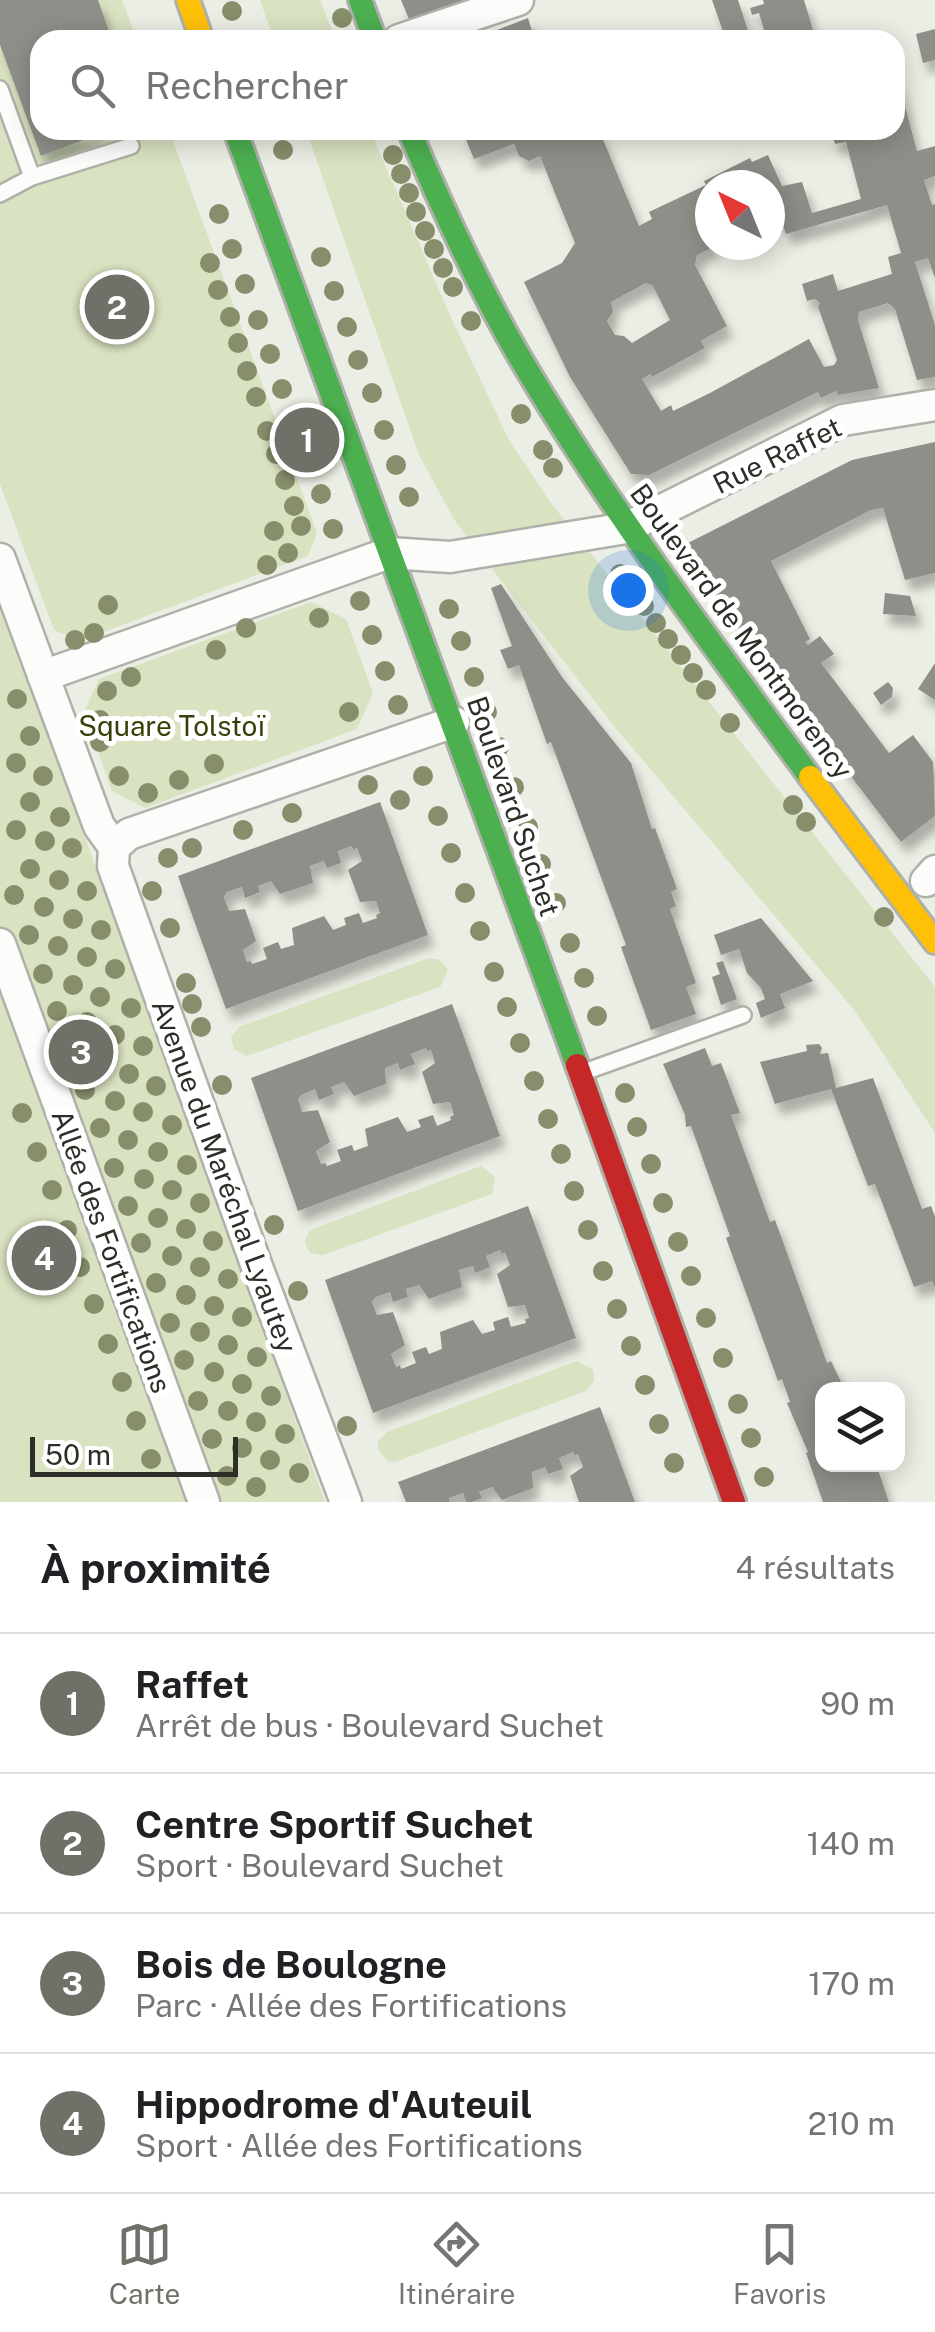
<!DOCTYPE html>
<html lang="fr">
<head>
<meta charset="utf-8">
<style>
  body { margin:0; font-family:"Public Sans",sans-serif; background:#f2f2f2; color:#202124 }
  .controls { position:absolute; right:30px; bottom:30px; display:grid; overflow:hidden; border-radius:20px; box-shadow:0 5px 25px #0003 }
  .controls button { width:90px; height:90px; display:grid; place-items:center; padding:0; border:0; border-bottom:2px solid #e0e0e0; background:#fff; color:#202124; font:50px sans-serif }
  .compass { position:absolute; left:695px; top:170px; width:90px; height:90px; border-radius:50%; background:#fff; box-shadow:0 5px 25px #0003; rotate:317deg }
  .scale { position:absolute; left:30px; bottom:25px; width:208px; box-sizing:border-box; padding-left:10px; border:5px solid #2c2e27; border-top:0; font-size:28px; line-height:35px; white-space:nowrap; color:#2c2e27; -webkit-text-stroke:8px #fff; paint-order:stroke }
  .you { position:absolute; left:628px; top:590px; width:35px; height:35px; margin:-25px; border:8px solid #fff; border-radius:50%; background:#1a73e8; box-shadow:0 0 0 15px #1a73e833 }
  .badge { display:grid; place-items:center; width:65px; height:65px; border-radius:50%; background:#6f7169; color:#fff; font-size:32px; font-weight:700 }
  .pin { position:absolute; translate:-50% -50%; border:5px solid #fff; box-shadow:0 2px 10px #0006 }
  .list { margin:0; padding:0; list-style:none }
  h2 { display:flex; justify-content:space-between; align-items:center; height:130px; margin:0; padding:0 40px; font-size:42px }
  h2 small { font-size:32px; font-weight:400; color:#757577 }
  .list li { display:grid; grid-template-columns:65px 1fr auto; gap:30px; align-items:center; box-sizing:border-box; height:140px; padding:0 40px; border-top:2px solid #e0e0e0 }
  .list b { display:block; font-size:38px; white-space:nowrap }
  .list p { margin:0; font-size:32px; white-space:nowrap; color:#757577 }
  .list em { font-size:32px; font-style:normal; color:#757577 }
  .icon { flex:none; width:55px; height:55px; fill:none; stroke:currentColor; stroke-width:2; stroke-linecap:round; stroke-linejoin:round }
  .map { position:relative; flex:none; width:935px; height:1502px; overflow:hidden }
  .search { position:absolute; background:#fff; box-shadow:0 5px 25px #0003; left:30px; right:30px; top:30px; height:110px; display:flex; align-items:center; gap:25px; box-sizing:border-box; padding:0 35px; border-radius:30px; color:#757577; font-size:38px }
  .sheet { height:690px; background:#fff }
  nav { display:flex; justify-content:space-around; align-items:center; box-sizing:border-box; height:140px; border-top:2px solid #e0e0e0; background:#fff; font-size:28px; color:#757577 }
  nav a { display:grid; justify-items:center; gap:5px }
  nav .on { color:#6f7169 }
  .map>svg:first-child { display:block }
  .green { fill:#d9e2c1 }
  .building { fill:#8d8f88; fill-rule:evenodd; filter:url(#shadow) }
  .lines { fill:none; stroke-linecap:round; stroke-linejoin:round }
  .lane-casing { stroke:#aeb1a9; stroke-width:20 }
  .street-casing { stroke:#aeb1a9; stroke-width:35 }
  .fast-casing { stroke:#aeb1a9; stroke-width:28 }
  .slow-casing { stroke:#aeb1a9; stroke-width:28 }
  .jam-casing { stroke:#aeb1a9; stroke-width:28 }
  .lane { stroke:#fcfcfb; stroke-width:15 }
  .street { stroke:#fcfcfb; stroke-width:30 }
  .fast { stroke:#4caf50; stroke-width:22 }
  .slow { stroke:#ffc107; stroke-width:22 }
  .jam { stroke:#c62828; stroke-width:22 }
  .tree { fill:#878e6b }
  .labels { text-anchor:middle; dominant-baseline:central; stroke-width:10; stroke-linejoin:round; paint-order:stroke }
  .street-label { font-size:28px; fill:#2c2e27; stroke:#fff }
  .park-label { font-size:28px; fill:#364008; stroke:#fff }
</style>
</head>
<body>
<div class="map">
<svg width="935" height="1502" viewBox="0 0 935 1502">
  <defs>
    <filter id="shadow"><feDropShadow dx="6" dy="11" stdDeviation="5" flood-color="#0004"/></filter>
  </defs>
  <rect width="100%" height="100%" fill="#ebeee4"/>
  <g class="green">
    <path d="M0,0H122L137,40H40V130H169L317,533L308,556L79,641L54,630L0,484Z"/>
    <path d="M260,0H320L336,40H274Z"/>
    <path d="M306,130H370L449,313L509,440L551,503L935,987V1133L855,1011L613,725L455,521L419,455Z"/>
    <path d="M0,602L325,1502H0Z"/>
    <path d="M311,602L346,619L373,693L357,729L145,808L112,791L84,712L99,679Z"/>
    <path d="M429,958L440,960L448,970L440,987L247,1056L234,1049L231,1037L239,1027Z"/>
    <path d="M481,1166L495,1177L492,1194L323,1255L311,1253C303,1244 303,1237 313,1229Z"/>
    <path d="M577,1361L593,1370L594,1381L586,1391L395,1462L388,1461L378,1450V1441L387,1432Z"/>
  </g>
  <g class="building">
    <path d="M0,0H98L112,40H40V130H110L41,156L0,45Z"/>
    <path d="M401,0H476L411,24Z"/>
    <path d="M712,0H738L751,40H726Z"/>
    <path d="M763,0H804L816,40H762L760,31L764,30L759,13L752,15L750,8L764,4Z"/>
    <path d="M528,18L532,31L508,40H471Z"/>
    <path d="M935,29V60L923,63L916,34Z"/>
    <path d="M896,73L917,151L935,146V176L924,180L932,205L935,204V278L928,258L915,262L935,325V377L917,380L895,309L888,303L859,312L858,320L879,388L838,395L836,391L821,398L818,392L649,475L631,474L570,377L524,282L562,263L575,243L540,156L529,161L519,156L514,144L474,159L462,130H599L639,226L652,219L649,212L706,185L704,181L750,158L752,162L768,155L782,186L802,182L812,213L861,199L846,142L835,144L831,130H895ZM710,185H770V219L779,214L786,234L887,205L901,253L888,257L892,274L838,291L833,274L802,284L807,301L815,299L820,303L818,307L837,360L834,365L824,367L809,339L710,393L673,411L671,405L661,411L642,379L650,374L652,377L705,348L701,341L727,326L695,265L697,255L717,245H710ZM646,283L653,286L670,320L632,343L624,336L615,335L607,321L613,312L611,302Z"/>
    <path d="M935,442V573L905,580L883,508L871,510L771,561L810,639L805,642L808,645L820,636L834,654L821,663L889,753L913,735L933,762L935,816L901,842L710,591L713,588L682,546L852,460Z"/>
    <path d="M501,584L562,677L631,763L652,829L655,828L677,889L671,892L676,906L670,909L696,983L686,987L696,1014L651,1030L621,947L626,945L551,742L547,744L519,665L508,669L500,650L512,646L491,588Z"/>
    <path d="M885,593L910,596L916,616L883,614Z"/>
    <path d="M935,663V700L918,689Z"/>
    <path d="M888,682L893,688L892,697L881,705L873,693Z"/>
    <path d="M380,802L428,935L226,1009L178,876ZM352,846L353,850L357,848L362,861L348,870L360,902L376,901L380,913L376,915L377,918L363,923L359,913L344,918L346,925L333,930L324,916L292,928L294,945L281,949L278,942L263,948L267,959L252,964L251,961L247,962L243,950L256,941L245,909L229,911L224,897L227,892L242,887L245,898L260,892L258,886L271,881L280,894L313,883L310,866L324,861L327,868L341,863L338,851Z"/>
    <path d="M761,918L813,981L780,994L785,1008L761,1018L756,1003L765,999L761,988L747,973L739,949L721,955L714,935Z"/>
    <path d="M723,961L737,999L721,1005L712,977L720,974L716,963Z"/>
    <path d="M452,1004L500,1136L298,1211L251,1078ZM426,1048L427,1051L431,1050L435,1063L422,1072L433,1104L450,1102L454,1115L450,1117L451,1120L437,1126L433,1115L418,1120L421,1127L407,1132L398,1117L365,1129L368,1146L354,1151L352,1145L337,1150L341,1161L327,1166L325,1163L321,1164L316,1151L330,1142L318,1110L302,1112L298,1099L301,1095L315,1089L319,1100L334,1094L331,1087L344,1082L354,1096L386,1084L385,1068L398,1063L400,1070L415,1064L411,1054Z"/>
    <path d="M819,1044L822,1048L820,1054L828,1053L836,1088L873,1078L922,1209L931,1206L935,1217V1288L932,1281L914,1287L875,1184L868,1186L831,1089L775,1104L760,1062L807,1051L806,1045Z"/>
    <path d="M705,1048L712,1066L721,1063L740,1113L731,1115L770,1222L775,1220L827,1363L831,1361L845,1390H822V1464H876L889,1502H823L806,1453L808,1452L787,1403L790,1402L782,1379L778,1381L726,1238L730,1236L691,1126L686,1127L685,1115L663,1064Z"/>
    <path d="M528,1206L576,1338L373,1413L325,1280ZM500,1250L502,1254L505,1252L510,1265L497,1274L508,1307L525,1305L529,1318L525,1319L526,1323L511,1327L508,1317L493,1322L495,1330L482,1334L473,1320L440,1332L442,1349L429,1354L426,1347L412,1352L416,1363L401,1369L400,1365L396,1367L391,1354L405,1345L393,1312L377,1315L372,1302L376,1297L390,1292L393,1302L408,1297L406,1289L419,1285L429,1299L462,1287L459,1270L473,1266L475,1273L490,1267L486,1256Z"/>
    <path d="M600,1407L635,1502H579L570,1476L583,1467L578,1454L575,1456L573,1452L559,1458L563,1469L548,1474L545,1467L532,1472L533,1488L502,1500L492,1487L479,1492L482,1498L472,1502H466L463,1493L449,1498V1502H406L398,1482Z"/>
  </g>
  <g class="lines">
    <g class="lane-casing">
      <g id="lane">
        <path d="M0,89L32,177"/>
        <path d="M0,194L32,177L131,146"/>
        <path d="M587,1071L743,1015"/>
      </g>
    </g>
    <g class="street-casing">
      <g id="street">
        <path d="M399,40L518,0"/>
        <path d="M0,559L99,826L114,847"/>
        <path d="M43,676L389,553L450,557L626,528L843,420L935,405"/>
        <path d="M114,847L113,866L256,1264L346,1502"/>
        <path d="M114,847L129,834L454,722"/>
        <path d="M926,881L935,871"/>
        <path d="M0,944L204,1502"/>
      </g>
    </g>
    <g class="fast-casing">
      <g id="fast">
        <path d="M360,0L375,40"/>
        <path d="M235,130L577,1065"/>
        <path d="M409,130C442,208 477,284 519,356C606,504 709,640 810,777"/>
      </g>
    </g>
    <g class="slow-casing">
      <g id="slow">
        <path d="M188,0L202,40"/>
        <path d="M810,777L935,942"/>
      </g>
    </g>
    <g class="jam-casing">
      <path id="jam" d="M577,1065L734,1502"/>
    </g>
    <use href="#lane" class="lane"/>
    <use href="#street" class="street"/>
    <use href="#fast" class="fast"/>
    <use href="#slow" class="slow"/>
    <use href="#jam" class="jam"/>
  </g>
  <g class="tree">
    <circle cx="232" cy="11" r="10"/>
    <circle cx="342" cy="18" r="10"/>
    <circle cx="283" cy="150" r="10"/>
    <circle cx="393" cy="155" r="10"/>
    <circle cx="401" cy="174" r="10"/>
    <circle cx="409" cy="193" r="10"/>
    <circle cx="416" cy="212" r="10"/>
    <circle cx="219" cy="214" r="10"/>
    <circle cx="425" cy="231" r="10"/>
    <circle cx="232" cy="249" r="10"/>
    <circle cx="434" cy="249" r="10"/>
    <circle cx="321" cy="257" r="10"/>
    <circle cx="210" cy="263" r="10"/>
    <circle cx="443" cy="268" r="10"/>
    <circle cx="245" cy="284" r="10"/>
    <circle cx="453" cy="287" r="10"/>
    <circle cx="218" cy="290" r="10"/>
    <circle cx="334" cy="291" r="10"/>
    <circle cx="230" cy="317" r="10"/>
    <circle cx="258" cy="320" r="10"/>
    <circle cx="471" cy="321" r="10"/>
    <circle cx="347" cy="327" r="10"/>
    <circle cx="238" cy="343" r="10"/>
    <circle cx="270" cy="354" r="10"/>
    <circle cx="358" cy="360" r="10"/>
    <circle cx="247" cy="371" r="10"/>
    <circle cx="282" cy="389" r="10"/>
    <circle cx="372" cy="393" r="10"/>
    <circle cx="256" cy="397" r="10"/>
    <circle cx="521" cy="414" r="10"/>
    <circle cx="294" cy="424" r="10"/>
    <circle cx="384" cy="430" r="10"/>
    <circle cx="267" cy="431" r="10"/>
    <circle cx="543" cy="450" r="10"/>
    <circle cx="276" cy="454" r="10"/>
    <circle cx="308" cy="459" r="10"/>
    <circle cx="396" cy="465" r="10"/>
    <circle cx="553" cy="468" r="10"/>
    <circle cx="285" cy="480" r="10"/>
    <circle cx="321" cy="494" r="10"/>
    <circle cx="409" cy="497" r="10"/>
    <circle cx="294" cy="506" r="10"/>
    <circle cx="301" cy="526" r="10"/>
    <circle cx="333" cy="529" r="10"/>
    <circle cx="274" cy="531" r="10"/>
    <circle cx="288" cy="553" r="10"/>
    <circle cx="267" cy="565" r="10"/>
    <circle cx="620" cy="574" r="10"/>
    <circle cx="360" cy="601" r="10"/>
    <circle cx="108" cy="605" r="10"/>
    <circle cx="644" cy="606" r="10"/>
    <circle cx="449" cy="609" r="10"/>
    <circle cx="319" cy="618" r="10"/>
    <circle cx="656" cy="623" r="10"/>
    <circle cx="246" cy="628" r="10"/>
    <circle cx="94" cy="633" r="10"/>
    <circle cx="372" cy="635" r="10"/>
    <circle cx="668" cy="639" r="10"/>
    <circle cx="75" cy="640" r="10"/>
    <circle cx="461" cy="641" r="10"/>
    <circle cx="216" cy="650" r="10"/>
    <circle cx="681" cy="655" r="10"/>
    <circle cx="385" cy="671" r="10"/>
    <circle cx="693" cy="673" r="10"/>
    <circle cx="131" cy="677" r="10"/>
    <circle cx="474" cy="677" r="10"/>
    <circle cx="706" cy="690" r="10"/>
    <circle cx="107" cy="691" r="10"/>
    <circle cx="17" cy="699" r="10"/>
    <circle cx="398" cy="705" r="10"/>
    <circle cx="349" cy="712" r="10"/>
    <circle cx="487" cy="712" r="10"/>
    <circle cx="100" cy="720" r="10"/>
    <circle cx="730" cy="723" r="10"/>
    <circle cx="30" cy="736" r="10"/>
    <circle cx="100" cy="742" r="10"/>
    <circle cx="499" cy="747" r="10"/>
    <circle cx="16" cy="763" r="10"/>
    <circle cx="214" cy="764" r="10"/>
    <circle cx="43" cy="776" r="10"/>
    <circle cx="119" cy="776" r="10"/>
    <circle cx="423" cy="776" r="10"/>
    <circle cx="179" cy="780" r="10"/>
    <circle cx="368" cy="785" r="10"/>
    <circle cx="514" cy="787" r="10"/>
    <circle cx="148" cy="793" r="10"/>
    <circle cx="400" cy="800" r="10"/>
    <circle cx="30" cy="802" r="10"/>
    <circle cx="793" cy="805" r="10"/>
    <circle cx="292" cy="813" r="10"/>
    <circle cx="438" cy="816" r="10"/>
    <circle cx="60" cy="817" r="10"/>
    <circle cx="806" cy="822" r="10"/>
    <circle cx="528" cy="827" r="10"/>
    <circle cx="16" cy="830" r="10"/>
    <circle cx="243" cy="830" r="10"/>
    <circle cx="45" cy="841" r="10"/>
    <circle cx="72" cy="848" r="10"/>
    <circle cx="192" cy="848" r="10"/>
    <circle cx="451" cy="853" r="10"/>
    <circle cx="168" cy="858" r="10"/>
    <circle cx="541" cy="864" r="10"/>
    <circle cx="30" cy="869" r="10"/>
    <circle cx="59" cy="880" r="10"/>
    <circle cx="87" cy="891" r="10"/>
    <circle cx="152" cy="891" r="10"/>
    <circle cx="465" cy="893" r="10"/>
    <circle cx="14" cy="895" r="10"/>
    <circle cx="556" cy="903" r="10"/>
    <circle cx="44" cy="907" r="10"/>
    <circle cx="884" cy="917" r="10"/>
    <circle cx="73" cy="919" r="10"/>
    <circle cx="170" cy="928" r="10"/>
    <circle cx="101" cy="930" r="10"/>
    <circle cx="480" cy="931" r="10"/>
    <circle cx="29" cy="935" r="10"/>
    <circle cx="570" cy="943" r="10"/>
    <circle cx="58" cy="946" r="10"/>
    <circle cx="87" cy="957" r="10"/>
    <circle cx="115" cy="969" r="10"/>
    <circle cx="494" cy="972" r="10"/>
    <circle cx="43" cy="974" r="10"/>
    <circle cx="584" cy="978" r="10"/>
    <circle cx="186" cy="983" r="10"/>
    <circle cx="73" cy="985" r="10"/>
    <circle cx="100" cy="997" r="10"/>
    <circle cx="192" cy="1004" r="10"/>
    <circle cx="507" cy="1007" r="10"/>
    <circle cx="131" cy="1008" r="10"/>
    <circle cx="57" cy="1011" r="10"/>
    <circle cx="597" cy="1016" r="10"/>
    <circle cx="87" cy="1022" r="10"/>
    <circle cx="201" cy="1027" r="10"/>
    <circle cx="115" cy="1035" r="10"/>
    <circle cx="520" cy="1043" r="10"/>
    <circle cx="143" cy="1046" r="10"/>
    <circle cx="71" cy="1051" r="10"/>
    <circle cx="101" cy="1062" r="10"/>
    <circle cx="129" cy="1074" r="10"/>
    <circle cx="534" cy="1081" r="10"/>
    <circle cx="222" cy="1085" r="10"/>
    <circle cx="156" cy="1086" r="10"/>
    <circle cx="85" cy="1090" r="10"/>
    <circle cx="625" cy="1093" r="10"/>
    <circle cx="115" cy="1101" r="10"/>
    <circle cx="143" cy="1112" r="10"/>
    <circle cx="22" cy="1113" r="10"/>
    <circle cx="548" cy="1119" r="10"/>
    <circle cx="172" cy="1125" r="10"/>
    <circle cx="637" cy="1127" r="10"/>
    <circle cx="100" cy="1128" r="10"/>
    <circle cx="128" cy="1140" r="10"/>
    <circle cx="37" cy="1152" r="10"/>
    <circle cx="158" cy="1152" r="10"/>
    <circle cx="561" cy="1154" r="10"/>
    <circle cx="651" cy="1164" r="10"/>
    <circle cx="187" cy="1165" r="10"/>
    <circle cx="114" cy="1168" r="10"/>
    <circle cx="144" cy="1179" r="10"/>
    <circle cx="52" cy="1190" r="10"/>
    <circle cx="172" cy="1190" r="10"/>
    <circle cx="574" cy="1191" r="10"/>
    <circle cx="200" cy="1203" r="10"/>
    <circle cx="663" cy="1203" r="10"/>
    <circle cx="128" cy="1206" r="10"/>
    <circle cx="158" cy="1218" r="10"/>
    <circle cx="274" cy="1225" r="10"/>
    <circle cx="186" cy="1229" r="10"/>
    <circle cx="67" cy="1230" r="10"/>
    <circle cx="588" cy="1230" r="10"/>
    <circle cx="213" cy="1241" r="10"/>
    <circle cx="678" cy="1242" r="10"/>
    <circle cx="141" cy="1243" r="10"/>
    <circle cx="172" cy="1256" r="10"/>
    <circle cx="80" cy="1267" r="10"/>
    <circle cx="200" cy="1267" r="10"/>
    <circle cx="603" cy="1271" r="10"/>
    <circle cx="691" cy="1276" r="10"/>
    <circle cx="228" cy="1279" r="10"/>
    <circle cx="156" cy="1283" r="10"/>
    <circle cx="298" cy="1291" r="10"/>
    <circle cx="186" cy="1295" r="10"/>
    <circle cx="94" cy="1304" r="10"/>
    <circle cx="214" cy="1306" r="10"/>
    <circle cx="617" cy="1309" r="10"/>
    <circle cx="242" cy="1317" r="10"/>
    <circle cx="706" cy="1318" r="10"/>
    <circle cx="170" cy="1323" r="10"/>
    <circle cx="200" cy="1332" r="10"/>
    <circle cx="108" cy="1344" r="10"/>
    <circle cx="228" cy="1345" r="10"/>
    <circle cx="631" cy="1346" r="10"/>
    <circle cx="257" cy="1357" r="10"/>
    <circle cx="723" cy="1358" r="10"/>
    <circle cx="184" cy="1360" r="10"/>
    <circle cx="214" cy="1372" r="10"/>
    <circle cx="122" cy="1382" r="10"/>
    <circle cx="242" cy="1384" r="10"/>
    <circle cx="645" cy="1385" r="10"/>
    <circle cx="271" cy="1396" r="10"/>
    <circle cx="198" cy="1401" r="10"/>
    <circle cx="738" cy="1404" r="10"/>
    <circle cx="228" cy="1411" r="10"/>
    <circle cx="136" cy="1421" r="10"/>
    <circle cx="256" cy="1422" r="10"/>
    <circle cx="659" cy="1424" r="10"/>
    <circle cx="347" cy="1426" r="10"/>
    <circle cx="285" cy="1434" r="10"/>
    <circle cx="751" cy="1438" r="10"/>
    <circle cx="212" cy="1439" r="10"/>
    <circle cx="242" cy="1448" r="10"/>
    <circle cx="151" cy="1459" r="10"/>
    <circle cx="270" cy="1460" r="10"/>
    <circle cx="674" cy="1463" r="10"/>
    <circle cx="299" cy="1473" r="10"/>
    <circle cx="227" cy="1476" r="10"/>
    <circle cx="764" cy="1477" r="10"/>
    <circle cx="256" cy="1487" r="10"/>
  </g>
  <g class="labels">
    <g class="street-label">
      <text transform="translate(777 455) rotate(-26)">Rue Raffet</text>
      <text transform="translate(742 631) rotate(54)">Boulevard de Montmorency</text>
      <text transform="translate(514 806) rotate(71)">Boulevard Suchet</text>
      <text transform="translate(225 1176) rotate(70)">Avenue du Maréchal Lyautey</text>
      <text transform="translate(112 1251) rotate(70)">Allée des Fortifications</text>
    </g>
    <g class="park-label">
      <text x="172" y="725">Square Tolstoï</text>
    </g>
  </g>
</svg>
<div class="controls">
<button><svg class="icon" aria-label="layers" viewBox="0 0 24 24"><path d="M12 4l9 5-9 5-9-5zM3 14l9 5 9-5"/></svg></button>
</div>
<svg class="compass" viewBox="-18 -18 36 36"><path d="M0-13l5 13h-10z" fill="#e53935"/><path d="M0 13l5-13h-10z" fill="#757577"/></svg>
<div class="scale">50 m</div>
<div class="you"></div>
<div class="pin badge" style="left:307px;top:440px">1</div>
<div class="pin badge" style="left:117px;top:307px">2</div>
<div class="pin badge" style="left:81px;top:1052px">3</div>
<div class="pin badge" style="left:44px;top:1258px">4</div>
<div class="search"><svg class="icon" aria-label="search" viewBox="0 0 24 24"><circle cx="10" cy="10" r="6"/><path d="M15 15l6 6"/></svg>Rechercher</div>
</div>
<section class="sheet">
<h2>À proximité<small>4 résultats</small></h2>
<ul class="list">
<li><span class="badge">1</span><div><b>Raffet</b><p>Arrêt de bus · Boulevard Suchet</p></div><em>90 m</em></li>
<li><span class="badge">2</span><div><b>Centre Sportif Suchet</b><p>Sport · Boulevard Suchet</p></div><em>140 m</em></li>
<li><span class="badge">3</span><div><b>Bois de Boulogne</b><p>Parc · Allée des Fortifications</p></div><em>170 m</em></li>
<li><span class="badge">4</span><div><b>Hippodrome d'Auteuil</b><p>Sport · Allée des Fortifications</p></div><em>210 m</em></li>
</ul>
</section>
<nav>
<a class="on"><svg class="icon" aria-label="map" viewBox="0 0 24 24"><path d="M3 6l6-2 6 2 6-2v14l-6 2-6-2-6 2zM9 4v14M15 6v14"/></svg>Carte</a>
<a><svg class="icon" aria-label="directions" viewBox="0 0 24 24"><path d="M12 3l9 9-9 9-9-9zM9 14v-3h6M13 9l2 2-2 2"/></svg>Itinéraire</a>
<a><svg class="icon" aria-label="saved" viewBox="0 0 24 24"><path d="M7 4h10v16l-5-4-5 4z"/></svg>Favoris</a>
</nav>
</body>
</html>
